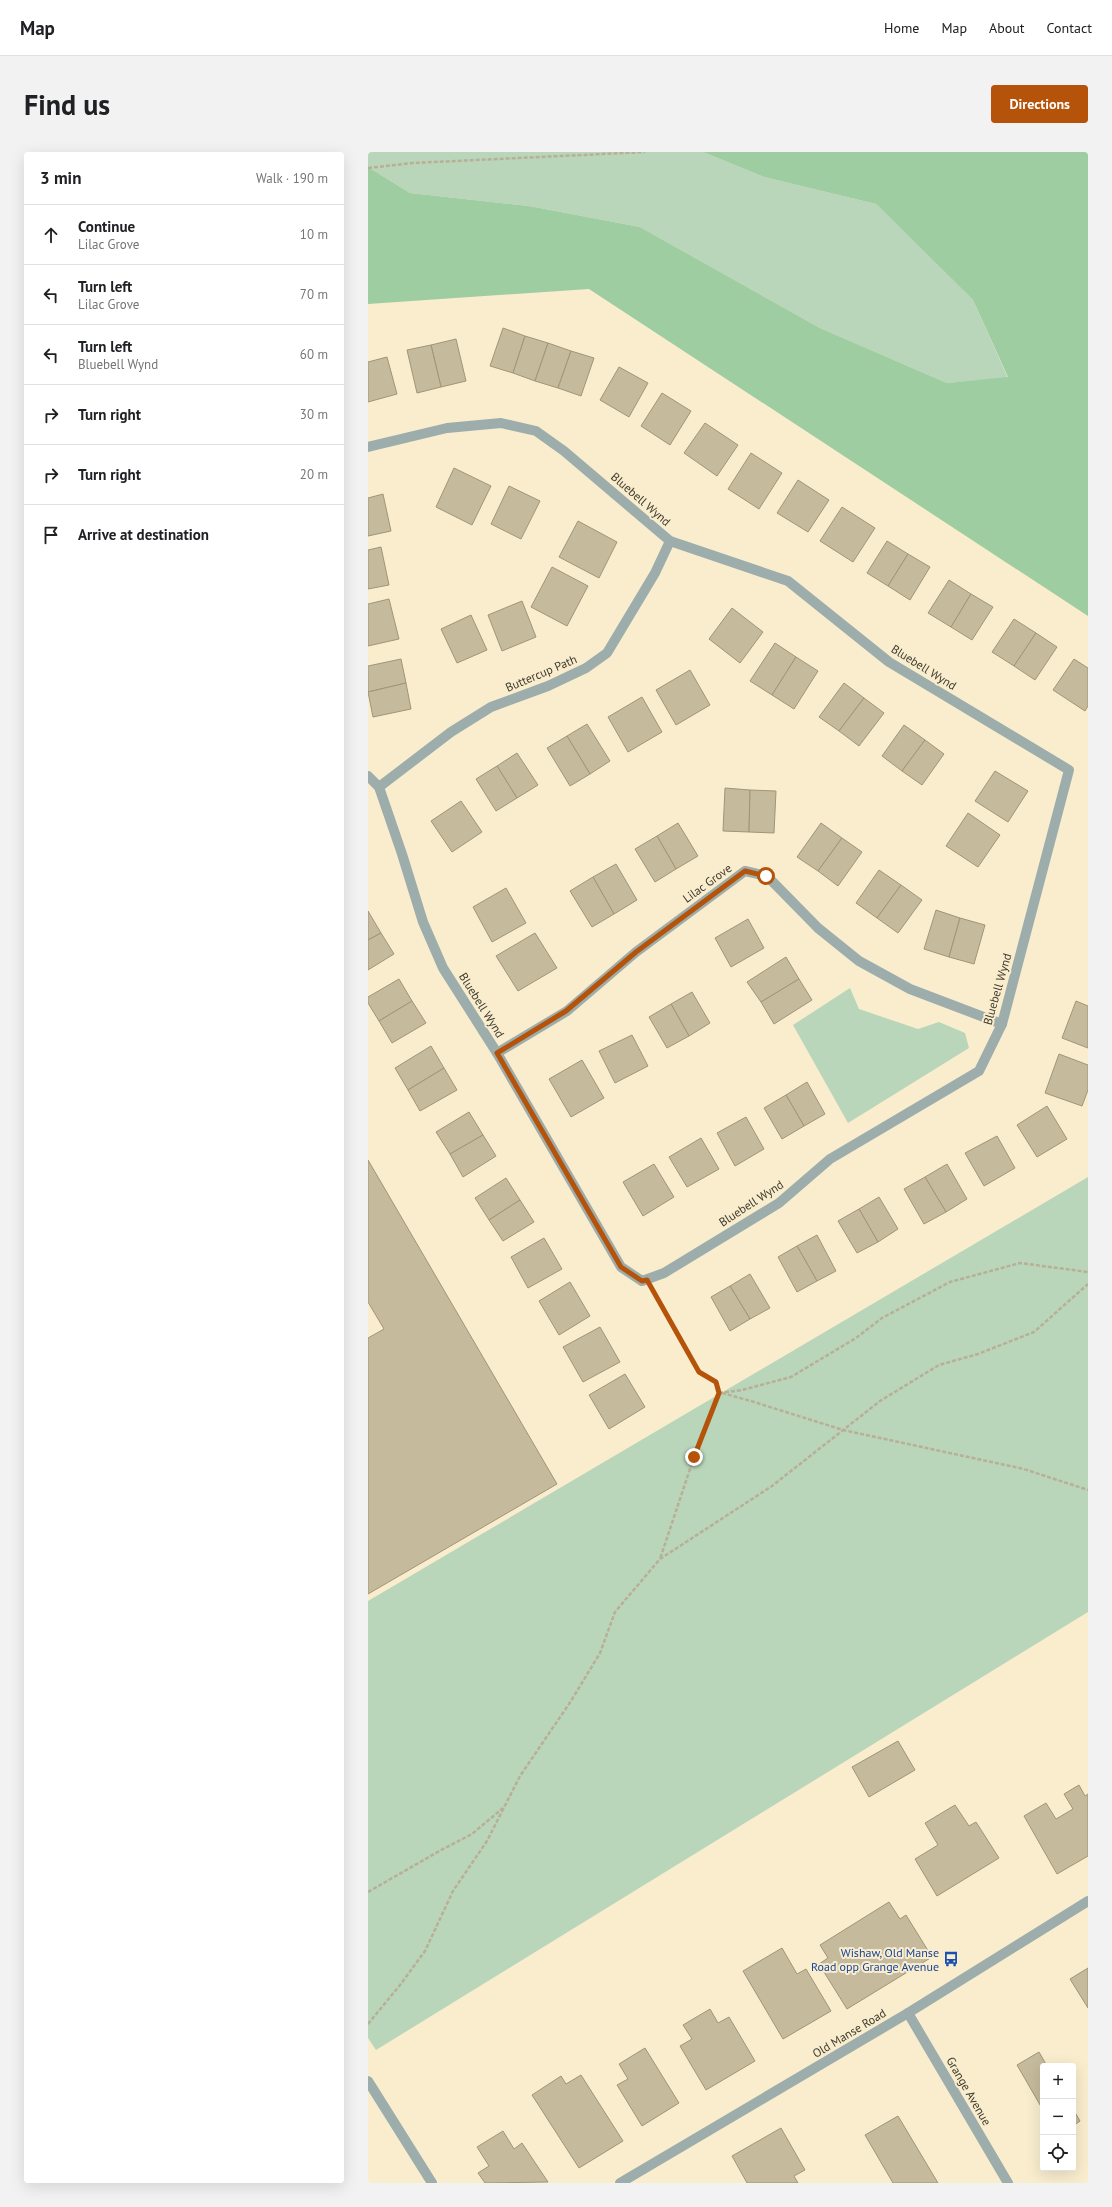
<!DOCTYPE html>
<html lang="en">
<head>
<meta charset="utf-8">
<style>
  body { margin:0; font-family:"PT Sans",sans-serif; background:#f2f2f2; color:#202124 }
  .controls { position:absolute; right:12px; bottom:12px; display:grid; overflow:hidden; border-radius:4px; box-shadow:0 4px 16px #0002 }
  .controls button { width:36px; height:36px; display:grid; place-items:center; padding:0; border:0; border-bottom:1px solid #e0e0e0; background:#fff; color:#202124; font:20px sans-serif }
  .stop { position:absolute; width:12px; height:12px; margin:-9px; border:3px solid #b45309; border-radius:50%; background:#fff }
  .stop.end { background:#b45309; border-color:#fff; box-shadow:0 1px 4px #0008 }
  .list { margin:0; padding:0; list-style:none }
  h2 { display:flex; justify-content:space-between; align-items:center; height:52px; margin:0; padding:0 16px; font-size:17px }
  h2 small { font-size:13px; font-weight:400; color:#757577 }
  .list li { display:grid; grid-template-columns:26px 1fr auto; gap:12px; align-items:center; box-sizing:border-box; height:60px; padding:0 16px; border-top:1px solid #e0e0e0 }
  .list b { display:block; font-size:15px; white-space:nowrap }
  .list p { margin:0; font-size:13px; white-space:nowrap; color:#757577 }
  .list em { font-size:13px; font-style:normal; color:#757577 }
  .icon { flex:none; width:22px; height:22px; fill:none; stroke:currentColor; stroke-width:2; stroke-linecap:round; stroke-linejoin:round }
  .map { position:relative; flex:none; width:720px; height:2031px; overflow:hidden; border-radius:4px }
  header { display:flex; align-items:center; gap:24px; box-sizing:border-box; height:56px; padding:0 20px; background:#fff; border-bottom:1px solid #e0e0e0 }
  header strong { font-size:19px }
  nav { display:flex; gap:22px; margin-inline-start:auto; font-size:14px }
  .intro { display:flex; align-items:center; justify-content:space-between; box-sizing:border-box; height:96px; padding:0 24px }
  h1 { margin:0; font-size:28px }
  .button { padding:10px 18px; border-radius:4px; background:#b45309; color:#fff; font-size:14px; font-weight:700 }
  main { display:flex; gap:24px; padding:0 24px }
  aside { flex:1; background:#fff; border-radius:4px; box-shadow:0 4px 16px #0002 }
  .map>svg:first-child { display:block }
  .green { fill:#b9d6ba }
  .forest { fill:#9ecda1 }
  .building { fill:#c6ba9c; stroke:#a09578 }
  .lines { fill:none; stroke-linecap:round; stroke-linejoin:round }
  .path { stroke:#b8af96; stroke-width:2.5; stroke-dasharray:4 2; stroke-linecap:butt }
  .lane { stroke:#9cadac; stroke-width:10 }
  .street { stroke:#9cadac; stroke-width:10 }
  .route { stroke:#b45309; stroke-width:5 }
  .labels { text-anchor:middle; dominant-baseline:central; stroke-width:4; stroke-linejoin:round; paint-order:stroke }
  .street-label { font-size:12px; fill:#3e3a2d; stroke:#f9edce }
  .transit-label { font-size:12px; fill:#164399; stroke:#f9edce; text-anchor:end }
</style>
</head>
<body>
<header>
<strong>Map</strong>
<nav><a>Home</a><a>Map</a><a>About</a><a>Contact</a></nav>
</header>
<div class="intro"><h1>Find us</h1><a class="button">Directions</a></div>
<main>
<aside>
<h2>3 min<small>Walk · 190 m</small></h2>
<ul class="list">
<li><svg class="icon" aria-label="ahead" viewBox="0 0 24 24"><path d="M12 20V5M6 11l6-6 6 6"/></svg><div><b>Continue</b><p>Lilac Grove</p></div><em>10 m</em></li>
<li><svg class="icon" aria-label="left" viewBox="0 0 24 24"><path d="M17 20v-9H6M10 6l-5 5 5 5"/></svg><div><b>Turn left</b><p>Lilac Grove</p></div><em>70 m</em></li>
<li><svg class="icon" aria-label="left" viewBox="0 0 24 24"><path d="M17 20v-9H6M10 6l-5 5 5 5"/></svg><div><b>Turn left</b><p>Bluebell Wynd</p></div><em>60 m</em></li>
<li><svg class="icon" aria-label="right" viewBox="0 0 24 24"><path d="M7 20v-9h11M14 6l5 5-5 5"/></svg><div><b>Turn right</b></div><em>30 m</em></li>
<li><svg class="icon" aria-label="right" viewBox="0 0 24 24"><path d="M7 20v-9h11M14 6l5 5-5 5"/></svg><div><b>Turn right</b></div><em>20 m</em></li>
<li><svg class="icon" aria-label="arrive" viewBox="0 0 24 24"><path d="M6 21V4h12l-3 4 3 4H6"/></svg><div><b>Arrive at destination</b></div></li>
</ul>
</aside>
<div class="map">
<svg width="720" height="2031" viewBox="0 0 720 2031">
  <rect width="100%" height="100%" fill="#f9edce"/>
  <g class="green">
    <path d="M0,0H335L396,25L508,52L605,148L640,226L579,231L452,176L272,75L161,54L42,41L0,15Z"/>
    <path d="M482,836L491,857L550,877L571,870L597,881L601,896L480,971L425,873Z"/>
    <path d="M720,1025V1460L8,1898L0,1886V1449Z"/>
  </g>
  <path class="forest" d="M335,0H720V464L221,137L0,152V15L42,41L161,54L272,75L452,176L579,231L640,225L605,148L508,52L396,25Z"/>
  <g class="building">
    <path d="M135,176L157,184L145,221L122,214Z"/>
    <path d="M157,184L180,191L167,229L145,221Z"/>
    <path d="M88,187L98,229L73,235L63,193Z"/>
    <path d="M180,191L203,199L190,236L167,229Z"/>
    <path d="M63,193L73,235L49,241L39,198Z"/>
    <path d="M203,199L226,206L213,244L190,236Z"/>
    <path d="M19,205L29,242L0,250V210Z"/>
    <path d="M251,215L280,231L261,265L232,248Z"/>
    <path d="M294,241L323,259L302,293L273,274Z"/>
    <path d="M337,271L370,293L349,324L316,301Z"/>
    <path d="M383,301L414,321L391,357L360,337Z"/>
    <path d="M86,316L123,334L104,373L68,355Z"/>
    <path d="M430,328L461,348L440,380L409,361Z"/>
    <path d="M141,334L172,349L153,387L123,372Z"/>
    <path d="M15,342L23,379L0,384V346Z"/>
    <path d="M474,355L507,376L485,410L452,389Z"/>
    <path d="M210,369L249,390L231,426L191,405Z"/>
    <path d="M519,389L540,402L520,434L499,421Z"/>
    <path d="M13,395L21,433L0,437V398Z"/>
    <path d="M540,402L562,415L542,448L520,434Z"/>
    <path d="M184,415L220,434L199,474L163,455Z"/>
    <path d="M581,428L603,442L583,475L560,461Z"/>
    <path d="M603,442L625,455L604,488L583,475Z"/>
    <path d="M21,447L31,487L0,494V452Z"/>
    <path d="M154,449L168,485L134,499L120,463Z"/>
    <path d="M364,456L395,480L372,511L341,487Z"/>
    <path d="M103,463L119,498L89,511L73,477Z"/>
    <path d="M646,467L668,481L646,514L624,500Z"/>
    <path d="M668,481L689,495L667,528L646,514Z"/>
    <path d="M407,491L428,505L404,543L382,529Z"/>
    <path d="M428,505L450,519L426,557L404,543Z"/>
    <path d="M33,507L38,531L0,540V514Z"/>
    <path d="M706,507L720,516V554L717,559L685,538Z"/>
    <path d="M322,518L342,553L308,573L288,538Z"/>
    <path d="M38,531L43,557L5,565L0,540Z"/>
    <path d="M476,531L496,546L471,579L451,565Z"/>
    <path d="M274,545L294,580L260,600L240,565Z"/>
    <path d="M496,546L516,561L491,594L471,579Z"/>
    <path d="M219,572L242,609L222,622L199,584Z"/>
    <path d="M536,573L557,588L534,619L514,604Z"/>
    <path d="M199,584L222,622L202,634L179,596Z"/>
    <path d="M557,588L576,602L554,633L534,619Z"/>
    <path d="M149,601L170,633L149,646L129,614Z"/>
    <path d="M129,614L149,646L128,659L108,627Z"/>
    <path d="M627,619L660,639L640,670L607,649Z"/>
    <path d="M357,636L382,638L381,680L355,679Z"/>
    <path d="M382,638L408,639L406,681L381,680Z"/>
    <path d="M93,649L114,680L84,700L63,669Z"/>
    <path d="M600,661L632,683L610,715L578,694Z"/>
    <path d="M310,671L330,704L308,717L289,684Z"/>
    <path d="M453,671L474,686L450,719L429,705Z"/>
    <path d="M289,684L308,717L287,730L267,697Z"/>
    <path d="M474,686L494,700L470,734L450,719Z"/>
    <path d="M248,712L269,748L246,762L225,725Z"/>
    <path d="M511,718L533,733L509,766L488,751Z"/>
    <path d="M225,725L246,762L224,775L202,739Z"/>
    <path d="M533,733L554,748L530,781L509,766Z"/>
    <path d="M138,736L158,771L124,790L105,755Z"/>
    <path d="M568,758L592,766L581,805L556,797Z"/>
    <path d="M0,759L13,781L0,788Z"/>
    <path d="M592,766L617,773L606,812L581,805Z"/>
    <path d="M380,767L396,796L363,815L347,786Z"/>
    <path d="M13,781L26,802L0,818V788Z"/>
    <path d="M167,781L189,816L150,839L128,804Z"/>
    <path d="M418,805L431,827L393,850L379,830Z"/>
    <path d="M31,827L44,849L11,869L0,851V845Z"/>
    <path d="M431,827L444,848L406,872L393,850Z"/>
    <path d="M324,840L342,871L321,884L303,852Z"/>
    <path d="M44,849L58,871L24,891L11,869Z"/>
    <path d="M708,849L720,854V896L694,886Z"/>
    <path d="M303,852L321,884L299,896L281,865Z"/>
    <path d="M264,883L280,914L247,931L231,899Z"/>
    <path d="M63,894L76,916L40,938L27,916Z"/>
    <path d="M691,902L720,913V938L714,954L677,941Z"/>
    <path d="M214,908L236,946L203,965L181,927Z"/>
    <path d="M76,916L89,938L52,959L40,938Z"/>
    <path d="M439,930L457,962L436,974L418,943Z"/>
    <path d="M418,943L436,974L414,987L396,956Z"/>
    <path d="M679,954L699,987L669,1005L649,973Z"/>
    <path d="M101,960L115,983L82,1002L68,980Z"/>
    <path d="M378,965L396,997L367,1014L349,981Z"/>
    <path d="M115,983L128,1004L95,1025L82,1002Z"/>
    <path d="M629,984L647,1016L616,1034L597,1001Z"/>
    <path d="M333,986L351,1017L319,1035L301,1005Z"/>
    <path d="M0,1008L189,1332L0,1442V1186L16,1177L0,1150Z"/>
    <path d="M286,1012L306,1045L275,1064L255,1030Z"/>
    <path d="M579,1012L599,1047L578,1060L557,1025Z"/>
    <path d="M557,1025L578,1060L556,1072L536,1037Z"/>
    <path d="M138,1026L152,1048L121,1068L107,1046Z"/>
    <path d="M511,1045L530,1077L510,1090L491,1057Z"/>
    <path d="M152,1048L166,1070L135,1089L121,1068Z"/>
    <path d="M491,1057L510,1090L489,1101L470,1069Z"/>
    <path d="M449,1083L468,1119L449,1129L429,1094Z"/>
    <path d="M176,1086L194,1117L160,1136L143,1105Z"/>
    <path d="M429,1094L449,1129L429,1140L410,1105Z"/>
    <path d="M382,1122L402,1156L382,1167L362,1134Z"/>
    <path d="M202,1130L222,1164L191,1183L171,1149Z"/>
    <path d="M362,1134L382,1167L362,1179L343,1145Z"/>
    <path d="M232,1175L252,1210L215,1230L195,1195Z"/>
    <path d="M257,1222L277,1255L241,1277L221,1243Z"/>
    <path d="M530,1589L547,1618L501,1645L484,1615Z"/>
    <path d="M711,1633L717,1644L720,1642V1704L689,1722L656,1664L678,1651L688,1667L705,1657L696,1642Z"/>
    <path d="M587,1653L601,1674L608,1670L631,1706L569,1744L547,1707L570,1693L557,1671Z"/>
    <path d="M521,1750L532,1767L538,1763L564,1805L479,1857L451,1812L460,1806L452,1793Z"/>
    <path d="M414,1796L429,1822L438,1817L463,1859L415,1887L375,1819Z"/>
    <path d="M720,1816V1856L702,1827Z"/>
    <path d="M342,1857L350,1871L361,1865L387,1909L338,1938L312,1894L324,1887L315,1873Z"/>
    <path d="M277,1896L311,1951L274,1974L249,1933L260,1927L251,1912Z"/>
    <path d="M671,1900L679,1914H675V1958L649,1913Z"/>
    <path d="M213,1923L255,1989L211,2016L164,1943L193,1924L198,1932Z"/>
    <path d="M705,1957L712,1969L705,1974Z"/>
    <path d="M530,1964L570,2031H525L497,1983Z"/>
    <path d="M413,1976L437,2018L426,2024L430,2031H379L364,2004Z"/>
    <path d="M135,1979L146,1997L154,1991L180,2030L117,2031L110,2021L121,2014L109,1995Z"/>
  </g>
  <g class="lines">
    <g class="path">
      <path d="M0,16L45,11L277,0"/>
      <path d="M289,1145L331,1220L348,1230L351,1241L326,1305L292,1407"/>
      <path d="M351,1241L374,1238L423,1225L488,1186L514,1166L582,1130L652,1111L720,1120"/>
      <path d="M354,1241L383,1249L475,1278L656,1317L720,1338"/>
      <path d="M0,1740L73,1698L104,1682L135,1656"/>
      <path d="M0,1872L32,1833L57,1799L85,1739L119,1689L152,1624L203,1549L232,1501L247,1460L292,1407L404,1334L512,1249L571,1213L610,1202L666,1180L720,1132"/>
    </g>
    <path class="lane" d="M0,1929L64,2031"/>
    <g class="street">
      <path d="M0,295L79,276L133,271L168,279L196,299L302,389L420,429L521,510L701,618L634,872L611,919L462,1007L411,1051L296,1121L274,1129L253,1115L129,901L75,816L55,770L34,702L11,635L0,624"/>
      <path d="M11,635L83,580L123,555L180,534L218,516L239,501L287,421L302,389"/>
      <path d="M129,901L199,859L268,800L377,719L399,724L450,776L491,809L542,837L634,872"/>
      <path d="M540,1861L640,2031"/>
      <path d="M252,2031L540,1861L720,1749"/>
    </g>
  </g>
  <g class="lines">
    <path class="route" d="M326,1305L351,1241L348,1230L331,1220L279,1128L274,1129L253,1115L129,901L198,859L268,800L377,719L398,724"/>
  </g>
  <defs>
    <g id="bus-bare" transform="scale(1.2)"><path d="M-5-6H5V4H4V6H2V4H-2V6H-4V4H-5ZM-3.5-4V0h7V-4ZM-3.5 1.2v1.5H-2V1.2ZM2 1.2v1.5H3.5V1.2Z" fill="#1a4fb4" stroke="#f9edce" stroke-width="2.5" paint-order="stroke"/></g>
  </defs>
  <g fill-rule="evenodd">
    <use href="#bus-bare" x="583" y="1807"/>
  </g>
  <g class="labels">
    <g class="street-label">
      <text transform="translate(273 347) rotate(41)">Bluebell Wynd</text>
      <text transform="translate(556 515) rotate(32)">Bluebell Wynd</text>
      <text transform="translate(173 521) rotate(-23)">Buttercup Path</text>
      <text transform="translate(339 731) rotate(-36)">Lilac Grove</text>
      <text transform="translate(629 837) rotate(-74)">Bluebell Wynd</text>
      <text transform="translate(114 853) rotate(58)">Bluebell Wynd</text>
      <text transform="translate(383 1051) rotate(-33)">Bluebell Wynd</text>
      <text transform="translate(481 1881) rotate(-31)">Old Manse Road</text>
      <text transform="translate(601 1939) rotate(60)">Grange Avenue</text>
    </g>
    <g class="transit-label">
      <text x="571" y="1800">Wishaw, Old Manse<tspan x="571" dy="14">Road opp Grange Avenue</tspan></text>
    </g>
  </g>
</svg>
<div class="controls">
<button>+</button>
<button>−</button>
<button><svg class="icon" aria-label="locate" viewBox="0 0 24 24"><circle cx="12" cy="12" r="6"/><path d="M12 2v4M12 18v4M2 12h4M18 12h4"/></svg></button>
</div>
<div class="stop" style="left:398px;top:724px"></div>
<div class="stop end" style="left:326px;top:1305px"></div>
</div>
</main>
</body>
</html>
